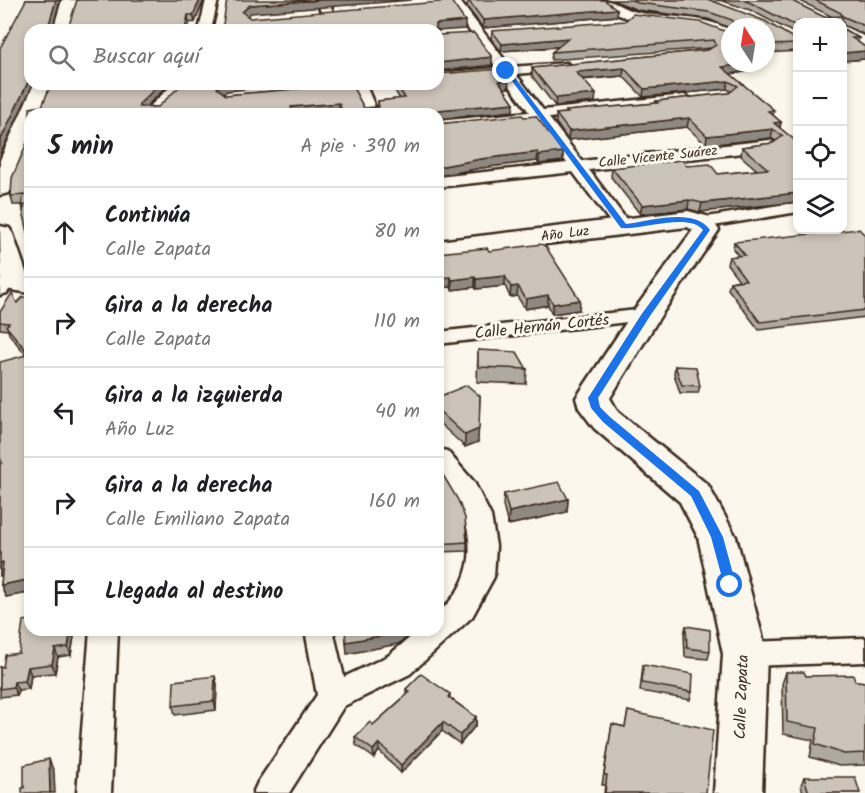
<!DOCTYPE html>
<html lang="es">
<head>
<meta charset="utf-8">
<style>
  body { margin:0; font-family:Kalam,sans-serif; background:#f2f2f2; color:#202124 }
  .controls { position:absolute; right:18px; top:18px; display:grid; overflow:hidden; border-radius:12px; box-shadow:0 3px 9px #0003 }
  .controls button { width:54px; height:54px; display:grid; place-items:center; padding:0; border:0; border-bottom:2px solid #e0e0e0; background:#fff; color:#202124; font:30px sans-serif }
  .compass { position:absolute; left:721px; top:18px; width:54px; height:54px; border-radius:50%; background:#fff; box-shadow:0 3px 9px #0003; rotate:348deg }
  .stop { position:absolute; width:18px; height:18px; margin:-14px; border:4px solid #1a73e8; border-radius:50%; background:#fff }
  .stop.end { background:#1a73e8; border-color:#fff; box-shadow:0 2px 6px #0008 }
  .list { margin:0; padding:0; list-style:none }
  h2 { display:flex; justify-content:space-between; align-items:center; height:78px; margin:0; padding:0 24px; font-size:26px }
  h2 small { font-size:20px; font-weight:400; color:#757577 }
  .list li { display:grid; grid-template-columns:39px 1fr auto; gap:18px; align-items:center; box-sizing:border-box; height:90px; padding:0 24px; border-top:2px solid #e0e0e0 }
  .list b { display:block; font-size:22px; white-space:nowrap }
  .list p { margin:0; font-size:20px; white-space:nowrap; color:#757577 }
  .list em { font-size:20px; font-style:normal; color:#757577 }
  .icon { flex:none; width:33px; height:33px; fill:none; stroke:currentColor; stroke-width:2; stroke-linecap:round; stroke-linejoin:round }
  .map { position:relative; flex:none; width:865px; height:793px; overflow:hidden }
  .search { position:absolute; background:#fff; box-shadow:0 3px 9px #0003; left:24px; top:24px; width:420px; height:66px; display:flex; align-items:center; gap:15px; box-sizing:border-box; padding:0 21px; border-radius:18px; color:#757577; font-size:22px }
  .panel { position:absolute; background:#fff; box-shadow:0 3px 9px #0003; left:24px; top:108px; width:420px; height:528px; border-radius:18px }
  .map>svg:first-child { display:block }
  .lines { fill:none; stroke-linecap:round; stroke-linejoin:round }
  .minor-casing { stroke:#3b2a1e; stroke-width:5 }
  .secondary-casing { stroke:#3b2a1e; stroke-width:5 }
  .minor { fill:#fbf7ec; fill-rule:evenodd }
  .secondary { fill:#fbf7ec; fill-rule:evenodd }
  .wall { fill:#afa99f; stroke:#3b2a1e; stroke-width:1.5 }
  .shaded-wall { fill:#8f8982; stroke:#3b2a1e; stroke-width:1.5 }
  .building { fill:#ccc4b9; stroke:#3b2a1e; stroke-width:1.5 }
  .route { fill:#1a73e8 }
  .labels { text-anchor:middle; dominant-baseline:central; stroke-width:6; stroke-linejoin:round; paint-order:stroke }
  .far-street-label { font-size:14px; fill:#3b2a1e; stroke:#fbf7ec }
  .street-label { font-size:16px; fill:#3b2a1e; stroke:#fbf7ec }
</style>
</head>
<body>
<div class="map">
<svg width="865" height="793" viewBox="0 0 865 793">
  <rect width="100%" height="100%" fill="#fbf7ec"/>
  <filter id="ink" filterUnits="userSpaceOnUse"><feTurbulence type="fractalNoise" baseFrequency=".0167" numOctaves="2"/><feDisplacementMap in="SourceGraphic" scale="12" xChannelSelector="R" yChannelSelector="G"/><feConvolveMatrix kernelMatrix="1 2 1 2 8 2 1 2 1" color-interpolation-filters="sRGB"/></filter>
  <g filter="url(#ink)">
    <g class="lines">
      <g class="minor-casing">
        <g id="minor">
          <path d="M206,0H218L211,30H199Z"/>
          <path d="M316,0H328L341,30H329Z"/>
          <path d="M447,0H459L510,67L567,63L569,66L567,69L562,70L516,74L543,110L684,95L691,99L684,103L549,118L582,161L770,140L778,145L770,150L589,170L632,227L629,231H617L573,172L438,187V177L567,163L535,120L438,131V121L529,112L502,75L438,81V73L497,68Z"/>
          <path d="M597,0C617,0 619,8 637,12C668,19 701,14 730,30V39C719,36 711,29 699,27C666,20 622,28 597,0Z"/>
          <path d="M842,25L865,37V47L842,35Z"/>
          <path d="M173,84H188L158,114H142Z"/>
          <path d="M321,84H375L367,88L378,114H364L353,90L317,91L315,88Z"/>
          <path d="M798,202V212L701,228L695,227L692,223L695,219L701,218Z"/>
          <path d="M0,280L9,281L12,285L7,293L0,295Z"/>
          <path d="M646,309L653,311L656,315L653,319L438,344V332Z"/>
          <path d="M438,449L447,451L474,482L491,516L496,546L494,577L472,617L410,674L344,706L289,793H253L258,782L317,695L305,630H333L344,677L388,656L419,630H438V613C485,573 475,516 438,473Z"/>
          <path d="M90,630H118L111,793H77Z"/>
          <path d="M865,638V662L745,666L735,663L730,654L735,645L745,642Z"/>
        </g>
      </g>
      <g class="secondary-casing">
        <g id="secondary">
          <path d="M62,0H80L71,30H53Z"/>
          <path d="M34,84H54L42,114H30V144L12,188L9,193L0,195V160Z"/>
          <path d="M688,211L710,217L719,230L661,315L610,398L618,412L708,485L736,537L767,654L762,793H714L723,654L698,537L680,502L594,428L579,408L576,398L635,309L693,230L687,227L438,257V241Z"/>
          <path d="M0,226L9,228L13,234L27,275H30V293L5,289L1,283Z"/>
        </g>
      </g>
      <use href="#minor" class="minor"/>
      <use href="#secondary" class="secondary"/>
    </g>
    <g class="wall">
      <path d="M26,0H60L53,24L69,25L204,0L195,22L189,23L188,30H30Z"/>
      <path d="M468,0L617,9V16L483,28L467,7Z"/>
      <path d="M612,0H710L798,41V51L766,53V27L730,28L708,19L638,10Z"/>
      <path d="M715,0H790L824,17L831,16L798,0H865V35L843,25V29L859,38L858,42L865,47V59L843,61V22H798V35L750,10L723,1Z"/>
      <path d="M492,31L730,33V63L745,72L730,74L774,110L773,115L781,122L780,128L798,143V202L700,212L688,209L640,214L611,177L612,168L687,166L718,174L757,170L741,156L742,147L773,143L776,141L771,138L706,145L687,127L568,140L556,123V114L566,113V111L655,103L656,101L729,93L731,91L727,89L643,97L623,76L583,80L595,102L555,106L532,76V68L708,50L712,48L551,60L552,52L558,47L501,51L491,39Z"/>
      <path d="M170,84L146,107H158L227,91L223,93L226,95L351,84L364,108L378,107V101L400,99L391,84H438L508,88L504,89L514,103L513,111L438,119V114H340L339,111L312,114H30L42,106Z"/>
      <path d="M524,117L563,152V161L539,164L537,161L481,168L438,176V124Z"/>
      <path d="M30,136V240L22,205H13L11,196Z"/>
      <path d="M865,235V317L759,330L728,289L730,282L739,280L727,264L729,257L739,256L733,249L734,242Z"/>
      <path d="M489,251L579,310L552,314L548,305L525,309L517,296L510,297L505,286L476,289L475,287L452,290L451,287L438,288V253Z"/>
      <path d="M29,298L28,593L6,597L1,585L2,576H0V464L2,463L26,355L9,334L8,330L0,329V312L17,303Z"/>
      <path d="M478,350L527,369L526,384L477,382Z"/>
      <path d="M675,366L700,386L698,393H680L674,374Z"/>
      <path d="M438,397L478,442L465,447L438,422Z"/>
      <path d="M438,476L467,542V551L438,552Z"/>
      <path d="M504,494L568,499L567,512L508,525L503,506Z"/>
      <path d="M686,626L710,651L708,659L685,657L684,634Z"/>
      <path d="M75,630L71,655L58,657L55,673L31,675L29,689L18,690L17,695L0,697V667H3L19,653Z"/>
      <path d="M643,665L692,692L690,700L640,691L642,674Z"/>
      <path d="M786,672L806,676L865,682V765L839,766L810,757L813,740L783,734L782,684Z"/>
      <path d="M217,684L216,710L175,715L173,706Z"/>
      <path d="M406,689L450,694V698L476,717V725L460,744L442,731L401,773L379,751L374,758L356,745L355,737L373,725L406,695Z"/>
      <path d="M628,711L706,793H604L605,785H602L612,724L625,727Z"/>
      <path d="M804,777L860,793H803L801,785Z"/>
    </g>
    <g class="shaded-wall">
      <path d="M56,0H60L52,30L49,24Z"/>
      <path d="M200,0H204L195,22L193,15Z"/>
      <path d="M320,0H412L251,13L243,20L242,12L250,5Z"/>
      <path d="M617,9V16L483,28V20Z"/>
      <path d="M188,15L189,23L188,30H185Z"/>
      <path d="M465,21V29L438,31V30H436V24Z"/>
      <path d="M569,38L568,46L501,51L502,44Z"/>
      <path d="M865,51V59L843,61V53Z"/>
      <path d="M492,57V65L438,71V63Z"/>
      <path d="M747,64L745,72L720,75L722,67Z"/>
      <path d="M624,68L623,76L575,80L576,72Z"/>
      <path d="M30,78V84H33L0,155V141Z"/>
      <path d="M509,80L508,88L499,89V81Z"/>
      <path d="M728,81L727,89L643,97L644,89Z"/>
      <path d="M160,84H170L140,112V114L139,104Z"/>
      <path d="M223,84H298L227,91L218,96L217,88Z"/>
      <path d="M596,94L595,102L555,106L556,98Z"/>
      <path d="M339,103V111L312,114H292L291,107Z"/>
      <path d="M514,103L513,111L438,119V114H436L438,110Z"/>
      <path d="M689,118L687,127L568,140L569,131Z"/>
      <path d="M781,122L779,131L774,123Z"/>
      <path d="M773,129L771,138L706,145L707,136Z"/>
      <path d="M538,152L537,161L481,168L438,176V167L481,159Z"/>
      <path d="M563,152V161L539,164V155Z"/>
      <path d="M798,193V202L700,212L702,203Z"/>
      <path d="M689,200L688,209L640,214L642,205Z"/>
      <path d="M505,276V286L476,289V279Z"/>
      <path d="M451,277V287L438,288V278Z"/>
      <path d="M475,277V287L452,290V280Z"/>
      <path d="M518,286L517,296L510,297L511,287Z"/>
      <path d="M548,295V305L525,309L526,299Z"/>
      <path d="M580,300L579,310L552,314L553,304Z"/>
      <path d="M30,343V354L28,357L25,349Z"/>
      <path d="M480,396L478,442L465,447V435Z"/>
      <path d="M568,499L567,512L508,525L509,512Z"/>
      <path d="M3,562L7,575L0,576V563Z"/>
      <path d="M27,580L30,587V598L28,593L6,597L1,585Z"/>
      <path d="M71,630H75L71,655L68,647Z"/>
      <path d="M402,630H417L398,644L347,654L346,642Z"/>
      <path d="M55,649L58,657L55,673L52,664Z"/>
      <path d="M28,667L31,675L29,689L25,681Z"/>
      <path d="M215,676L217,684L216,710L214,701Z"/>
      <path d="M14,682L18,690L17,695L13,687Z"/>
      <path d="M476,717V725L460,744V735Z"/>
      <path d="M443,722L442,731L401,773V765Z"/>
      <path d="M379,743V751L374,758L373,750Z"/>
      <path d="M49,759L54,772L55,793H50Z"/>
    </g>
    <g class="building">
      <path d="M26,0H56L49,24L69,25L77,0H200L193,15H188L185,30H30V78L0,141V48Z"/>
      <path d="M227,0H320L250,5L242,12L250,18L451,1L465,21L436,24V30H222Z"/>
      <path d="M468,0H604L617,9L483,20Z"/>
      <path d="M632,0H710L765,21L798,41V44L766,45V27H733L732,20L709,12L638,3Z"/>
      <path d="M743,0H790L824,17L842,16L841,13L815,0H865V26L842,16V22H798V27L751,3Z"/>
      <path d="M633,14L700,22L730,33V47H727L730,50V63H746L747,64L722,67L774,110L768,111L781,122L774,123L798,143V193L702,203L689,200L642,205L612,168L682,160L687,166L710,164L718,174L768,169L742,147L773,143L783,136L773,129L707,136L689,118L569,131L556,114L568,113L566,111L658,103L656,101L729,93L738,86L728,81L644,89L624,68L576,72L596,94L556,98L532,68L708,50L716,45L714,40L552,52L569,38L502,44L492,31L625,21Z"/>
      <path d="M843,23V29L859,38H852L865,47V51L843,53Z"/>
      <path d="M474,33L492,57L438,63V35Z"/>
      <path d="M501,69L509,80L499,81L514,103L438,110L436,113V114H343L339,103L291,107L294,114H30V108L42,106L51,84H160L139,104V107H158L182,84H223L217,88L226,95L351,84L364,108L379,107L378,101L405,98L396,84H438V74Z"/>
      <path d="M522,115L524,117L536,116L563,152L539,155L538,152L481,159L438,167V124Z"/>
      <path d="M30,116V240L23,211L25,205H22L24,195L11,196L12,178L30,136Z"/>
      <path d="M859,229L865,235V310L760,322L730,282L746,280L729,257L745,255L734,242Z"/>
      <path d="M542,244L546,247L580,300L553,304L548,295L526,299L518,286L511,287L505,276L476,279L475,277L452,280L451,277L438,278V253L487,248L489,251Z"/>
      <path d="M12,293L17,303L23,297L29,298L30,297V343L25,349L6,326L9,323L0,322V312Z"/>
      <path d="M478,350L517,352L527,369L478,367Z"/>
      <path d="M30,354V587L26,588L27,580L1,585L3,562L0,563V464L2,463L0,457V362Z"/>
      <path d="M675,366L696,367L700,386L682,385Z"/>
      <path d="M467,385L480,396L479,429L465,435L438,410V397Z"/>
      <path d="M443,475L458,500L465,518L467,542L438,544V476Z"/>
      <path d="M559,482L568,499L509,512L504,494Z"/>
      <path d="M30,620V630H71L68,647L55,649L52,664L28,667L25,681L14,682L13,687L0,689V667H3L5,655L19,653L23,621Z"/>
      <path d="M686,626L710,630V651L687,648Z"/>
      <path d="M345,630H402L398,633L346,642Z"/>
      <path d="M643,665L693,674L692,692L642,683Z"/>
      <path d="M786,672H804L806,676L853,675L855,681L865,682V753L844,754L815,744L818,728L787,722Z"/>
      <path d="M421,674L450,694L448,697L476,717L460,735L443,722L401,765L379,743L373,750L355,737L370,722L373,725L410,692L406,689Z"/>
      <path d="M215,676L214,701L173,706L174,681Z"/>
      <path d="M628,711L713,730L706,793H605L607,775H604L612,724L625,727Z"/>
      <path d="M49,759L50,793H22V788H24V765Z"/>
      <path d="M804,777H855L860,793H809Z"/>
    </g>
  </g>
  <path class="route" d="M504,70H509L626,224C651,221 694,207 710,230L650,316L598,398L600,407L610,417L699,491L723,537L736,585L735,588H726L724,585L711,537L691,496L603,422L591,408L588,398L641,315L703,230C689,212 642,230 621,228Z"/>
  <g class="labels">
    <g class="far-street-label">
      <text transform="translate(658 157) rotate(-6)">Calle Vicente Suárez</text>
      <text transform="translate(565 234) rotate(-7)">Año Luz</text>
    </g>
    <g class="street-label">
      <text transform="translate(542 327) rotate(-6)">Calle Hernán Cortés</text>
      <text transform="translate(742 697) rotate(-88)">Calle Zapata</text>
    </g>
  </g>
</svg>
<div class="controls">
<button>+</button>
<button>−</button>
<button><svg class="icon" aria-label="locate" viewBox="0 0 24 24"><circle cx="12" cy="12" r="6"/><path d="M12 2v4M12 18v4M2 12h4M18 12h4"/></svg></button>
<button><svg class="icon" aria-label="layers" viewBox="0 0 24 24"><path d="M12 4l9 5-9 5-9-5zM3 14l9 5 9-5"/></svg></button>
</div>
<svg class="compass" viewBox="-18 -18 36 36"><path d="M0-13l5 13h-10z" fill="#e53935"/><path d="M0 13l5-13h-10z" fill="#757577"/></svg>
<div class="stop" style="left:730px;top:585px"></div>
<div class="stop end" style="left:506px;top:71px"></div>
<div class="search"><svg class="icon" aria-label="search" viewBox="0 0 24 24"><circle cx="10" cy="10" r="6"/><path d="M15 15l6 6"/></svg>Buscar aquí</div>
<section class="panel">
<h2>5 min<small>A pie · 390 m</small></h2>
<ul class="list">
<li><svg class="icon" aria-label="ahead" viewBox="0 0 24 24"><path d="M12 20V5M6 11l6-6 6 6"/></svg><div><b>Continúa</b><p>Calle Zapata</p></div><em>80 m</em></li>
<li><svg class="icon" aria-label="right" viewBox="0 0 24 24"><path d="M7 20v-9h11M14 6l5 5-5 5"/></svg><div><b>Gira a la derecha</b><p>Calle Zapata</p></div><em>110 m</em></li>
<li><svg class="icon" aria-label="left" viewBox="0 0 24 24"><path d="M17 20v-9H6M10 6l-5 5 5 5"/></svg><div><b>Gira a la izquierda</b><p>Año Luz</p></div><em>40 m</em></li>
<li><svg class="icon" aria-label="right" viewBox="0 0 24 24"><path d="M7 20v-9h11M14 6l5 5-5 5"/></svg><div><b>Gira a la derecha</b><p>Calle Emiliano Zapata</p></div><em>160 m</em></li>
<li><svg class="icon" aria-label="arrive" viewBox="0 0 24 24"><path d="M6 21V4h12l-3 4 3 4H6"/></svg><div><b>Llegada al destino</b></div></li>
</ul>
</section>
</div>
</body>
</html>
